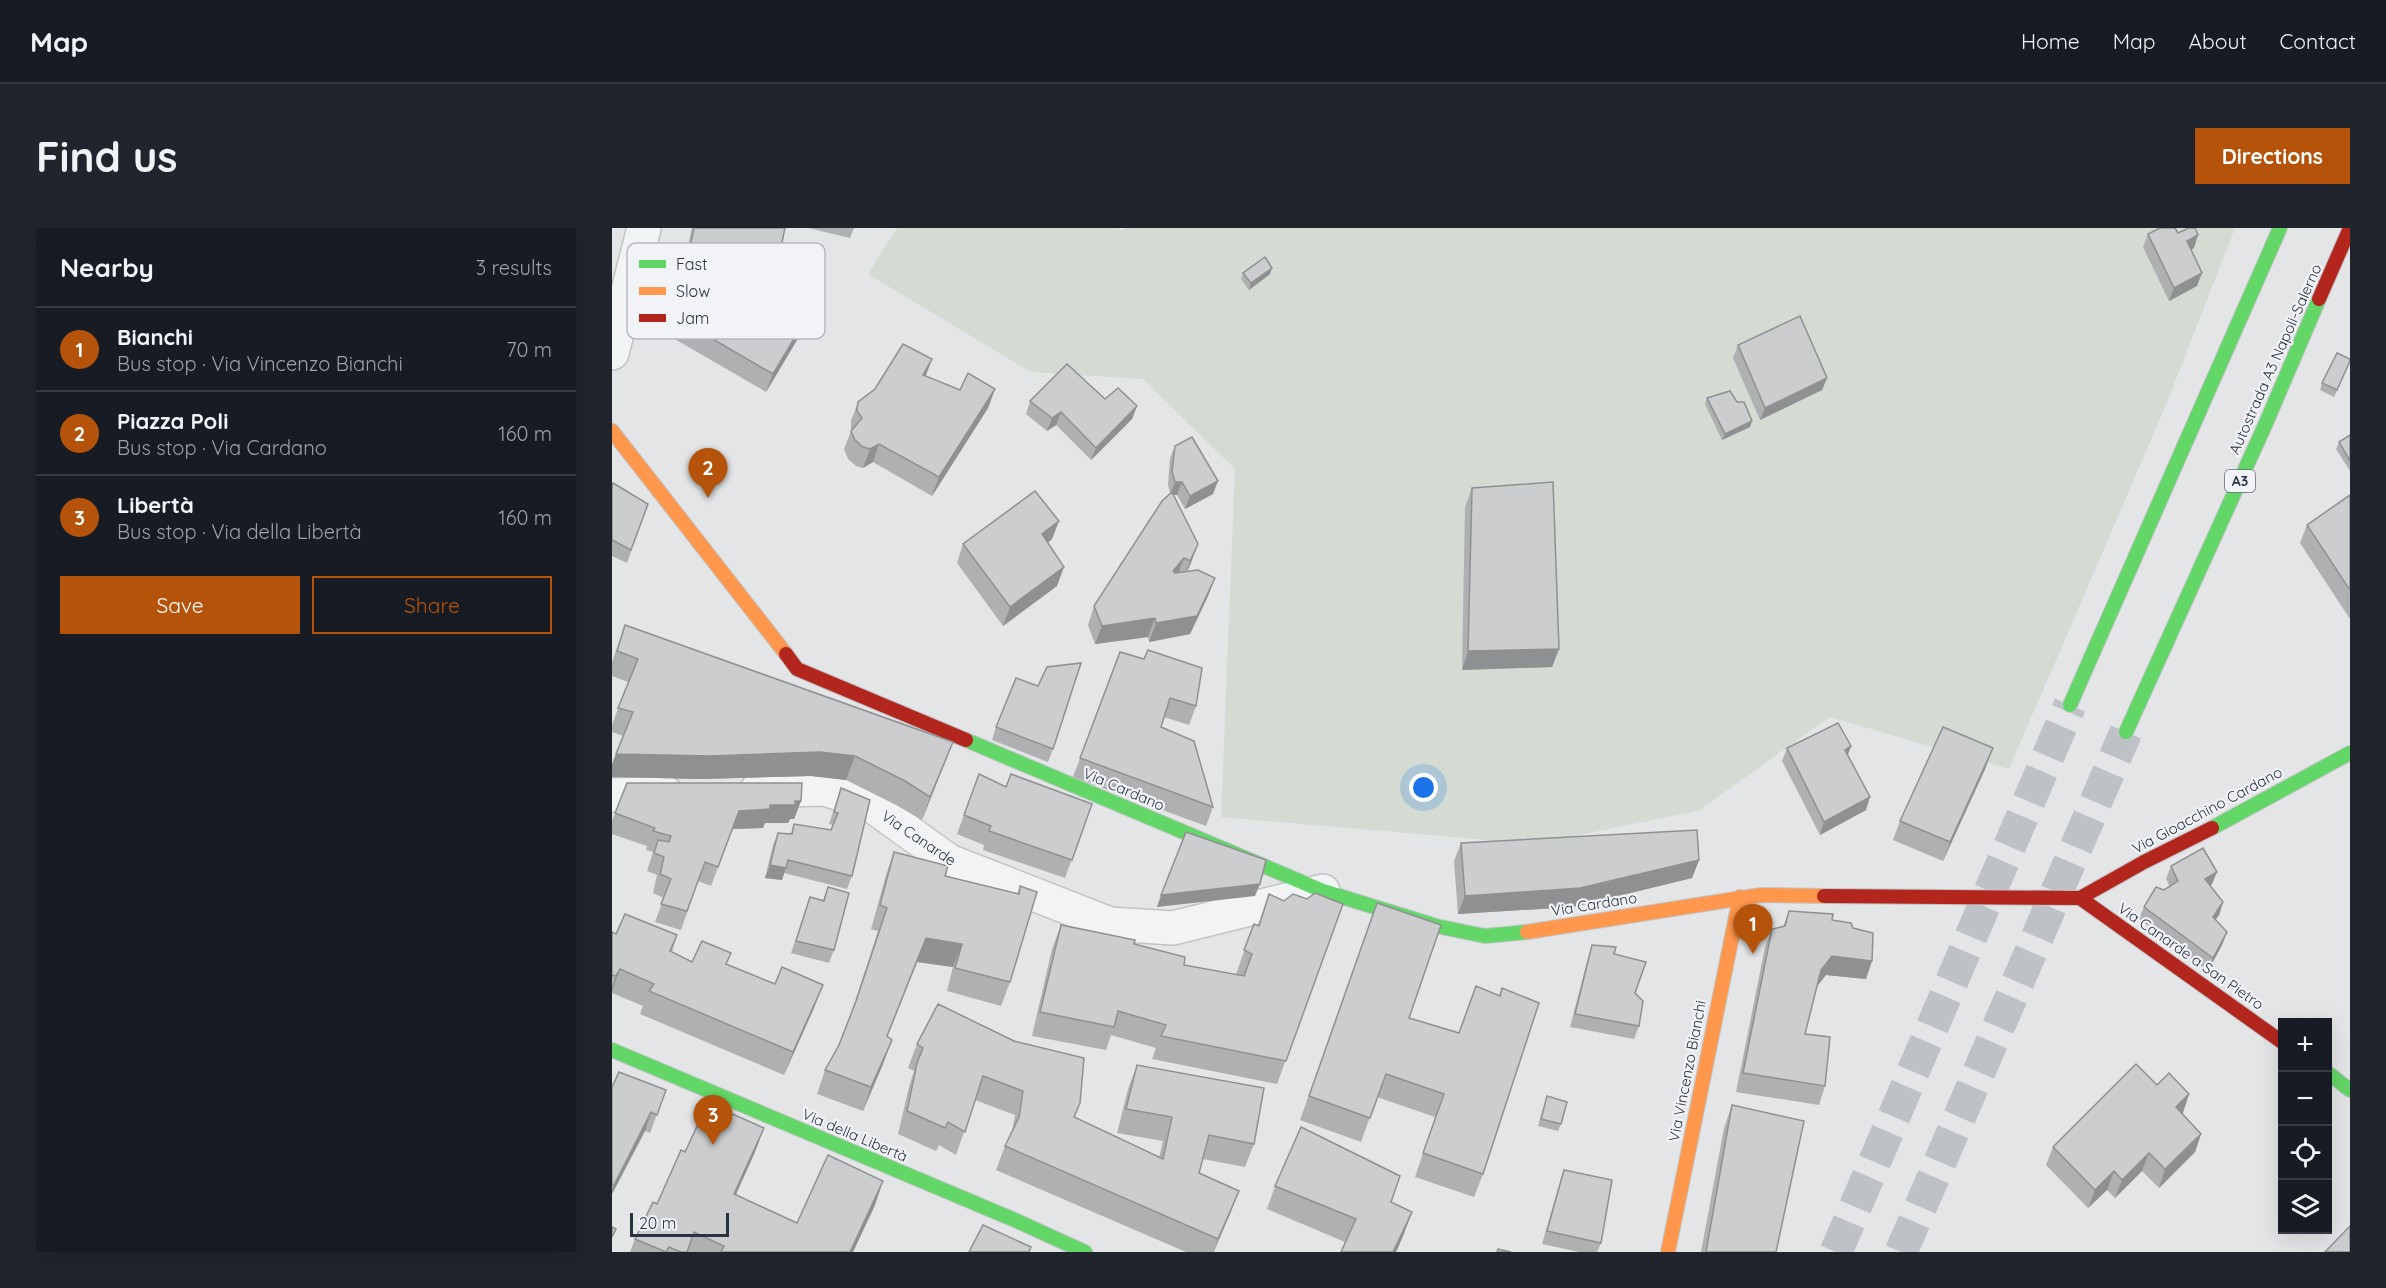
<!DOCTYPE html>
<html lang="en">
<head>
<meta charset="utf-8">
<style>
  body { margin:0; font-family:Quicksand,sans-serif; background:#20242c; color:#f1f3f6 }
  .controls { position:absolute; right:18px; bottom:18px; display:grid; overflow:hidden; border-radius:0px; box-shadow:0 6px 24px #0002 }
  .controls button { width:54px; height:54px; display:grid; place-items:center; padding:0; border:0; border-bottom:2px solid #363941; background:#171b24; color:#f1f3f6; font:30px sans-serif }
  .scale { position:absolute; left:18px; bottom:15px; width:99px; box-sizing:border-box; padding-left:6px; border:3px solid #2a3240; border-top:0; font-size:16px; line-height:21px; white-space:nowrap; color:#2a3240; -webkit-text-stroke:4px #f1f3f7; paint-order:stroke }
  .you { position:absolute; left:812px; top:560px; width:21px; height:21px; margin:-15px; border:4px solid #fff; border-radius:50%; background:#1a73e8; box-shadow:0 0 0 9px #1a73e833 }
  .badge { display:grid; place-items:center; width:39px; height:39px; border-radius:50%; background:#b45309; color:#fff; font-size:20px; font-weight:700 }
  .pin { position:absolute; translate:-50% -50px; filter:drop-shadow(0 2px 3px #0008) }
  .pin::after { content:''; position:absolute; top:32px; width:21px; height:18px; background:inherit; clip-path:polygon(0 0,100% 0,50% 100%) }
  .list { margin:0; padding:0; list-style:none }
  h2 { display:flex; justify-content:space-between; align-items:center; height:78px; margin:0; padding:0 24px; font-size:26px }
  h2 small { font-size:20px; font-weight:400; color:#9ea1a6 }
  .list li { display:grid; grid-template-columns:39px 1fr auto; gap:18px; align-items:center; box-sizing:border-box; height:84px; padding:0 24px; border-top:2px solid #363941 }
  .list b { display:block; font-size:22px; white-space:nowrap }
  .list p { margin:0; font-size:20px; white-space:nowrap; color:#9ea1a6 }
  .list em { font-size:20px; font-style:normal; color:#9ea1a6 }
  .actions { display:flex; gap:12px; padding:18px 24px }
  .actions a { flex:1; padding:14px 0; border:2px solid #b45309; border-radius:0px; text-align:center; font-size:21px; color:#b45309 }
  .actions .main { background:#b45309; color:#fff }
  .icon { flex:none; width:33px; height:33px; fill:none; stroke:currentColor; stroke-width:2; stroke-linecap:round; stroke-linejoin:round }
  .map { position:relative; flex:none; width:1738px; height:1024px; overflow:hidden; border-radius:0px }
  header { display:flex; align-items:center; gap:36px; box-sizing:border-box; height:84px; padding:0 30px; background:#171b24; border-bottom:2px solid #363941 }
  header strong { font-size:28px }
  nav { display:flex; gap:33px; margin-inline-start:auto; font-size:21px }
  .intro { display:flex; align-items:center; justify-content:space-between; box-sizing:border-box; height:144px; padding:0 36px }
  h1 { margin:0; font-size:42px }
  .button { padding:15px 27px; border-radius:0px; background:#b45309; color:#fff; font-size:21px; font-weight:700 }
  main { display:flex; gap:36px; padding:0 36px }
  aside { flex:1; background:#171b24; border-radius:0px; box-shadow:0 6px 24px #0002 }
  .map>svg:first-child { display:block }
  .green { fill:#d3dbd3 }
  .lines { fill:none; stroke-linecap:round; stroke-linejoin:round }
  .highway-tunnel { stroke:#bec1c6; stroke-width:33; stroke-dasharray:33 16; stroke-linecap:butt }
  .street-casing { stroke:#c1c3c5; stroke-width:36 }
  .fast-casing { stroke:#c1c3c5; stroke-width:16 }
  .slow-casing { stroke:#c1c3c5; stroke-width:16 }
  .jam-casing { stroke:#c1c3c5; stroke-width:16 }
  .street { stroke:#f2f3f5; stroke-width:33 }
  .fast { stroke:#63d668; stroke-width:14 }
  .slow { stroke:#ff974d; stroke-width:14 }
  .jam { stroke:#b3261e; stroke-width:14 }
  .wall { fill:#afb0b2 }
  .shaded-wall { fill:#8e9091 }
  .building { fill:#cbcdcf; stroke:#8e9091; stroke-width:1.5 }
  .labels { text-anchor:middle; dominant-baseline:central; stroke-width:4.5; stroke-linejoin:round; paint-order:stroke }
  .shield { fill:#f1f3f7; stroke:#666c77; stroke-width:1.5 }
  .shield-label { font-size:14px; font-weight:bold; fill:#2a3240 }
  .street-label { font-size:15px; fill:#2a3240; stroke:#f1f3f7 }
  .key { fill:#f1f3f7; stroke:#b5b9c0; stroke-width:1.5 }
  .key-label { font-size:16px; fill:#2a3240 }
</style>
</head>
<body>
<header>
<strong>Map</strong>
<nav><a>Home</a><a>Map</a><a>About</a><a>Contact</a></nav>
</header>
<div class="intro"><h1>Find us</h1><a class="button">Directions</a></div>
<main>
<aside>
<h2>Nearby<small>3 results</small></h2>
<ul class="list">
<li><span class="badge">1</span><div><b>Bianchi</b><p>Bus stop · Via Vincenzo Bianchi</p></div><em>70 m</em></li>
<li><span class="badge">2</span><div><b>Piazza Poli</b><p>Bus stop · Via Cardano</p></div><em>160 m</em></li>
<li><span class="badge">3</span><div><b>Libertà</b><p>Bus stop · Via della Libertà</p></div><em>160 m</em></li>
</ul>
<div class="actions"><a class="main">Save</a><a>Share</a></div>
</aside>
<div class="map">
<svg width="1738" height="1024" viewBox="0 0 1738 1024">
  <rect width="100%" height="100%" fill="#e3e5e7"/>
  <path class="green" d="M285,0H506L510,3L513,0H1623L1554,177L1397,541L1218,489L1086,583L922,616L609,589L623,241L531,151L419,144L256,46Z"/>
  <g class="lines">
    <g class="highway-tunnel">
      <path d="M1224,1024L1458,477"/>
      <path d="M1289,1024L1514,504"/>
    </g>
    <g class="street-casing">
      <g id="street">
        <path d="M0,125L32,0"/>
        <path d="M144,563L212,561L255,574L337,633L498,696L561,700L711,663"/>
        <path d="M0,567L54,565"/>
      </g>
    </g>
    <g class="fast-casing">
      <g id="fast">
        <path d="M1458,477L1668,0"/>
        <path d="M1514,504L1654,195L1707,71"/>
        <path d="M354,512L711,663L824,698L873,708L915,704"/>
        <path d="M1600,600L1738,525"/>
        <path d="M0,822L405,993L473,1024"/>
        <path d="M1716,845L1738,862"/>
      </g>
    </g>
    <g class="slow-casing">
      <g id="slow">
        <path d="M0,203L174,426"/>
        <path d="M915,704L1149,667L1212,668"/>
        <path d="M1056,1024L1128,669"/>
      </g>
    </g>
    <g class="jam-casing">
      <g id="jam">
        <path d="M1707,71L1738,0"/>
        <path d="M174,426L185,441L354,512"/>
        <path d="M1212,668L1468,670L1532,634L1600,600"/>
        <path d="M1468,670L1670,814"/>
      </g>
    </g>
    <use href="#street" class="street"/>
    <use href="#fast" class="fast"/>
    <use href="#slow" class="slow"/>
    <use href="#jam" class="jam"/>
  </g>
  <g class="wall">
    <path d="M80,0H173L165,38L158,56L148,54L198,84L191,102L154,164L61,110L62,107L57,103Z"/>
    <path d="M196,0H242L238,10Z"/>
    <path d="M1566,5L1582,20L1579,21L1585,58L1557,73L1531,19L1536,6Z"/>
    <path d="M631,45L658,46L637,62L629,51Z"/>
    <path d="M1126,117L1215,150L1210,162L1148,192L1121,130Z"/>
    <path d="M1738,134L1722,169L1708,162L1710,155Z"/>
    <path d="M314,148L348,162L383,161L376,180L320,268L261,234L251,240L244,238L236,231L232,221L239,203V193L246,174Z"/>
    <path d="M1095,170L1138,199L1110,212L1093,176Z"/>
    <path d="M493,171L525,178L520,191L479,232L444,197L435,203L414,186L418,173Z"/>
    <path d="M1738,207V243L1724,221L1727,214Z"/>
    <path d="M563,218L601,266L573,281L565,267H561L579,335L575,344L603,350L596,368L578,406L537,414L536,409L483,416L476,397L482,378L558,265L556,257L558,230Z"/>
    <path d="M0,258L36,276L15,335L0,328Z"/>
    <path d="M860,260L947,421L940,439L850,442L853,279Z"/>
    <path d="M1738,267V391L1688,315L1695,297Z"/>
    <path d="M440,311L436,315L445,358L391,398L345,335L351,316Z"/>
    <path d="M13,397L341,514L310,592L284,577L234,552L199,548L89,551L0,549V536L12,508L0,504V497L16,454L0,448V434Z"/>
    <path d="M508,424L584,478L577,497L552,489L549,499L601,579L594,598L461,549Z"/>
    <path d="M384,499L441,521L436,534L380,512Z"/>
    <path d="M1239,518L1236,527L1254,582L1208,607L1170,533L1175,520Z"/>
    <path d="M1374,539L1331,633L1281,612L1288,593Z"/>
    <path d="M367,546L394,559L480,576L453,650L371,622L372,617L345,606Z"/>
    <path d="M15,555L189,573L182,591H178L176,595H153L151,600L120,601L99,658L86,653L69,702L43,694L52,670L41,665L45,647L35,643L41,624L34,622L35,618L0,606V593Z"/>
    <path d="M229,560L240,648L235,661L172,645L170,652L153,650L161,617L166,605L179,606L182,596L219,602L221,597L217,596Z"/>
    <path d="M849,615L1087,632L1080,650L961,679L846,686L842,633Z"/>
    <path d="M282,624L333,648L405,666L408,658L398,754L389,778L335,763L341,739L305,734L275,809L271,836L251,883L205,866L213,842L227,817L238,789L266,703L259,701L274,647Z"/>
    <path d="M1559,638L1600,656L1598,658L1611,674L1607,687L1603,692L1615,704L1610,717L1596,743L1527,691L1532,679L1558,659L1554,651Z"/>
    <path d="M216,659L222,722L217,735L179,725L198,669L211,672Z"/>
    <path d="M657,666L672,673L695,671L731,676L665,856L540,831L544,820L499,807L494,822L420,808L440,721L449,697L522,716L572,737L626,747L624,746L642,696L646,697Z"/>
    <path d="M765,675L797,790L847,805L887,768L890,760L871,946L862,969L803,949L823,889L765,869L749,914L688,892Z"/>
    <path d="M1177,683L1220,692L1254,751L1214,747L1205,757L1193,806L1213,858L1207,877L1124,864L1153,719L1160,701L1171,699Z"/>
    <path d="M0,704L4,706L65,707L60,724L80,734L115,736L202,780L172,847L28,786L31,778L0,765Z"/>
    <path d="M980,717L1002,726L1023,765L1027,798L1022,811L958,799L976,730Z"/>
    <path d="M326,776L463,889L547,930L551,913L505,905L516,861L525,837L642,916L633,939L591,931L587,945L627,963L618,986L602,1024H574L384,942L393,918L400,904L403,887L363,872L344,927L327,917L324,923L286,906L297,859L302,843L296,840L305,816Z"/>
    <path d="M1545,857L1577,866L1570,885L1589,906L1583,924L1547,960L1530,943L1503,970L1495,962L1476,980L1434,937L1441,919Z"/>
    <path d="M0,859L54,862L38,905L33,903L0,966Z"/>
    <path d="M935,868L949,896L946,903L926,898Z"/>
    <path d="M1120,877L1164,1024H1089L1112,900Z"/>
    <path d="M73,924H143L124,967L185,995L263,977L241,1024H18L23,1011L45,976Z"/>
    <path d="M952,942L989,1015L985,1024H967L930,1016L948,954Z"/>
    <path d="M663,958L779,974L800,984L791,1008L784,1024H729L733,1014L655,981Z"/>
  </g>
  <g class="shaded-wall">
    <path d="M1586,7L1582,20L1571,26L1575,13Z"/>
    <path d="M660,40L658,46L637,62L639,55Z"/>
    <path d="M1590,45L1585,58L1557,73L1562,60Z"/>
    <path d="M198,84L191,102L154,164L161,146Z"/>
    <path d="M320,131L313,150L311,147Z"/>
    <path d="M1215,150L1210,162L1148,192L1153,180Z"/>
    <path d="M383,161L376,180L320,268L327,249Z"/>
    <path d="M525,178L520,191L479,232L484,220Z"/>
    <path d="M449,184L444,197L435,203L440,190Z"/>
    <path d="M1140,193L1138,199L1110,212L1113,206Z"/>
    <path d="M267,216L261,234L251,240L258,221Z"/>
    <path d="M606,253L601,266L573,281L578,268Z"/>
    <path d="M563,254H570L565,267H558Z"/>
    <path d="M447,293L440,311L423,324L430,306Z"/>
    <path d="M586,316L579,335L571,351L578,333Z"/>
    <path d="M572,330L565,349L561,343Z"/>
    <path d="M452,339L445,358L391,398L398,379Z"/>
    <path d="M603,350L596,368L578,406L537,414L544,395Z"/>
    <path d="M543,390L536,409L483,416L490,398Z"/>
    <path d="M947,421L940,439L850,442L856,423Z"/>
    <path d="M341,514L332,537L310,592L318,569Z"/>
    <path d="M1239,518L1234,531L1233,522Z"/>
    <path d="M1381,520L1374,539L1331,633L1338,614Z"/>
    <path d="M208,524L243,528L234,552L199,548L89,551L0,549V536L4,526Z"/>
    <path d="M1258,569L1254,582L1208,607L1212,594Z"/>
    <path d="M183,573H189L182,591H178L176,595H153L151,600L120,601L99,658L127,583Z"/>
    <path d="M1087,632L1080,650L961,679L846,686L853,668Z"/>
    <path d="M158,637L174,640L170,652L153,650Z"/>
    <path d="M1605,644L1600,656L1588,664L1593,651Z"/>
    <path d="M648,656L643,668L545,679L549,667Z"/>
    <path d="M1611,674L1607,687L1596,702L1601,689Z"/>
    <path d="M1615,704L1610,717L1596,743L1601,730Z"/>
    <path d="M314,710L350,716L341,739L305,734L266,832Z"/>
    <path d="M1220,728L1260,733L1254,751L1214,747L1203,761L1209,742Z"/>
    <path d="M8,741L0,763V760L4,748Z"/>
    <path d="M211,757L202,780L172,847L181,824Z"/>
    <path d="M280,812L271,836L251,883L259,859Z"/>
    <path d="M1577,866L1571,885L1557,898L1564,879Z"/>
    <path d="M39,884L33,903L0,966V963L2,957Z"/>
    <path d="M152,900L143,924L113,990L122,966Z"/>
    <path d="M1589,906L1583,924L1547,960L1553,941Z"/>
    <path d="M1537,925L1530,943L1503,970L1510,952Z"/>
    <path d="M1502,943L1495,962L1476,980L1483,962Z"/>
    <path d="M271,953L263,977L241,1024H238Z"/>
    <path d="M627,963L618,986L601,1024L606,1011Z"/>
    <path d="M800,984L791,1008L784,1024H781Z"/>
  </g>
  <g class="building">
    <path d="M82,0H173L165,38L145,32L143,51L198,84L161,146L68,92L69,89L64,85Z"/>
    <path d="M1548,0H1563L1566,5L1577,0H1583L1586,7L1575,13L1590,45L1562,60L1536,6Z"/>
    <path d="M653,29L660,40L639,55L631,45Z"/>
    <path d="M1188,88L1215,150L1153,180L1126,117Z"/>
    <path d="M291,116L320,131L311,147L348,162L356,145L383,161L327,249L267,216L258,221L251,219L243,212L239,203L250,190L245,183L246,174L263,161Z"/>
    <path d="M1725,125L1738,131V133L1725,162L1710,155Z"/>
    <path d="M455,136L493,171L506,160L525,178L484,220L449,184L440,190L418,173Z"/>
    <path d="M1118,163L1125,174H1132L1140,193L1113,206L1095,170Z"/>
    <path d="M1738,207V233L1727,214Z"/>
    <path d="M580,209L606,253L578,268L570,254H563L560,244L563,218Z"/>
    <path d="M941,254L947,421L856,423L860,260Z"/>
    <path d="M1,255L36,276L19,322L0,312V258Z"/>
    <path d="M423,263L447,293L430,306L452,339L398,379L351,316Z"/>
    <path d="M560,264L586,316L578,333L572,330L561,343L563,345L586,342L603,350L585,388L544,395L543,390L490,398L482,378L550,273Z"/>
    <path d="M1738,267V362L1695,297Z"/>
    <path d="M13,397L341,514L318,569L293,553L243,528L208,524L98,528L4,526L21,484L6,480L26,431L5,423Z"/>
    <path d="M536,422L590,440L584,478L558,470L549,499L582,513L601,579L468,530L508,424L532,431Z"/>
    <path d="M469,435L441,521L384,499L404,450L426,458L435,439Z"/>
    <path d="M1226,495L1239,518L1233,522L1258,569L1212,594L1175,520Z"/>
    <path d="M1331,499L1381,520L1338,614L1288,593Z"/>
    <path d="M367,546L394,559L399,546L480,576L460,632L377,603L379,598L352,587Z"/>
    <path d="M15,555H190L189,573H183V577H158V581L127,583L106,639L93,634L75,683L49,676L59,651L48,646L52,629L42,625L46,612L57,614L59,608L41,603L43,600L3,585Z"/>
    <path d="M229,560L258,572L240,648L176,632L174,640L158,637L166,605L180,606L182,596L219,602L226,585L222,584Z"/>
    <path d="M1085,602L1087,632L968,660L853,668L849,615Z"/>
    <path d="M574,604L654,632L648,656L549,667Z"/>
    <path d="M1591,620L1605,644L1593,651L1611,674L1601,689L1615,704L1601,730L1532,679L1544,659L1552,662L1566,653L1559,638Z"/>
    <path d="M282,624L336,638L333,648L407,666L408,658L425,664L398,754L343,740L350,716L314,710L275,808L280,812L259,859L213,842L227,817L244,773L275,680L268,677Z"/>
    <path d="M216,659L237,665L222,722L184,713L198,669L212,673Z"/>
    <path d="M703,665L731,676L674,833L549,808L554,797L506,783L502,799L428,784L449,697L523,712L522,716L573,729L572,737L632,748L640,726L632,722L642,696L647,698L657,666L672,673L681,666L695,671Z"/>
    <path d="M765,675L829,697L797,790L847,805L864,758L888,768L890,760L927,775L871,946L811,925L832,866L774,846L758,890L697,868Z"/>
    <path d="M1177,683L1221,686L1220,692L1239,695L1241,700L1261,705L1260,733L1220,728L1209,742L1193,806L1218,809L1213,858L1131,845L1160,701L1173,698Z"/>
    <path d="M13,686L65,707L58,723L80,734L90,713L119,725L114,736L163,756L170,739L211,757L181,824L37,763L42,756L8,741L4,748L0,747V704L4,706Z"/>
    <path d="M980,717L1004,719L1002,726L1034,734L1023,765L1031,773L1027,798L963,786Z"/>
    <path d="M326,776L402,813L472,830L468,875L462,889L551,931L560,889L514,881L525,837L652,860L642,916L597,907L587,945L627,963L606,1011L393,918L407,889L411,863L371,848L353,904L336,894L333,900L295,883L305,835L311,820L305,816Z"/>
    <path d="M1524,836L1545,857L1557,845L1577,866L1564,879L1589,906L1553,941L1537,925L1510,952L1502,943L1483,962L1441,919Z"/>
    <path d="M7,844L54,862L45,887L39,884L2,957L0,956V859Z"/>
    <path d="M935,868L955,874L949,896L929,891Z"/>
    <path d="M96,875L152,900L122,966L185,995L216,927L271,953L238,1024H109L112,1018L82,1004L75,1024H69L57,1019L54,1024L23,1011L41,974L45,976L69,922L73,924Z"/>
    <path d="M1120,877L1192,893L1164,1024H1094Z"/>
    <path d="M689,899L788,948L779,974L800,984L781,1024H729L744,991L663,958Z"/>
    <path d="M952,942L1000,952L989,1015L935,1003Z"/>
    <path d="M371,997L419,1019L417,1024H357Z"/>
    <path d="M1738,998V1024H1713Z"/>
    <path d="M0,999L4,1001L0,1009Z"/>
    <path d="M886,1021L899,1024H885Z"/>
  </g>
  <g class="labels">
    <rect class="shield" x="1613" y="242" width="30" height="22" rx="4.5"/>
    <g class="shield-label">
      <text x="1628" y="253">A3</text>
    </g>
    <g class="street-label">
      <text transform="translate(1663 131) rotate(-66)">Autostrada A3 Napoli-Salerno</text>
      <text transform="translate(512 561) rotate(23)">Via Cardano</text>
      <text transform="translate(1595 582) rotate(-28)">Via Gioacchino Cardano</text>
      <text transform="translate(307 610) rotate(34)">Via Canarde</text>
      <text transform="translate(982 676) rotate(-9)">Via Cardano</text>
      <text transform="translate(1579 728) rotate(35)">Via Canarde a San Pietro</text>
      <text transform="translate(1075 843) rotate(-79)">Via Vincenzo Bianchi</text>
      <text transform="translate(243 907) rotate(23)">Via della Libertà</text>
    </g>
  </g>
  <rect x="15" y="15" width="198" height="96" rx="9" class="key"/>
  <rect x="27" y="32" width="27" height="8" fill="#63d668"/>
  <rect x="27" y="59" width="27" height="8" fill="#ff974d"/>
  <rect x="27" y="86" width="27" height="8" fill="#b3261e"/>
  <g class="key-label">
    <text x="64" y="42">Fast</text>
    <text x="64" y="69">Slow</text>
    <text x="64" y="96">Jam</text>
  </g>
</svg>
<div class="controls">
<button>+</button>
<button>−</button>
<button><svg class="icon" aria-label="locate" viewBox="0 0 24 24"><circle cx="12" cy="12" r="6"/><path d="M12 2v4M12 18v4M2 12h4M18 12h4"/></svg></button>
<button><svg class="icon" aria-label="layers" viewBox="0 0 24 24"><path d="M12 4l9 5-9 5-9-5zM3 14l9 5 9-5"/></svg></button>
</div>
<div class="scale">20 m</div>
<div class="you"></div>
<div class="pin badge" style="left:1141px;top:726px">1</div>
<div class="pin badge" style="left:96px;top:270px">2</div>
<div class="pin badge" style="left:101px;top:917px">3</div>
</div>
</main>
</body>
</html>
